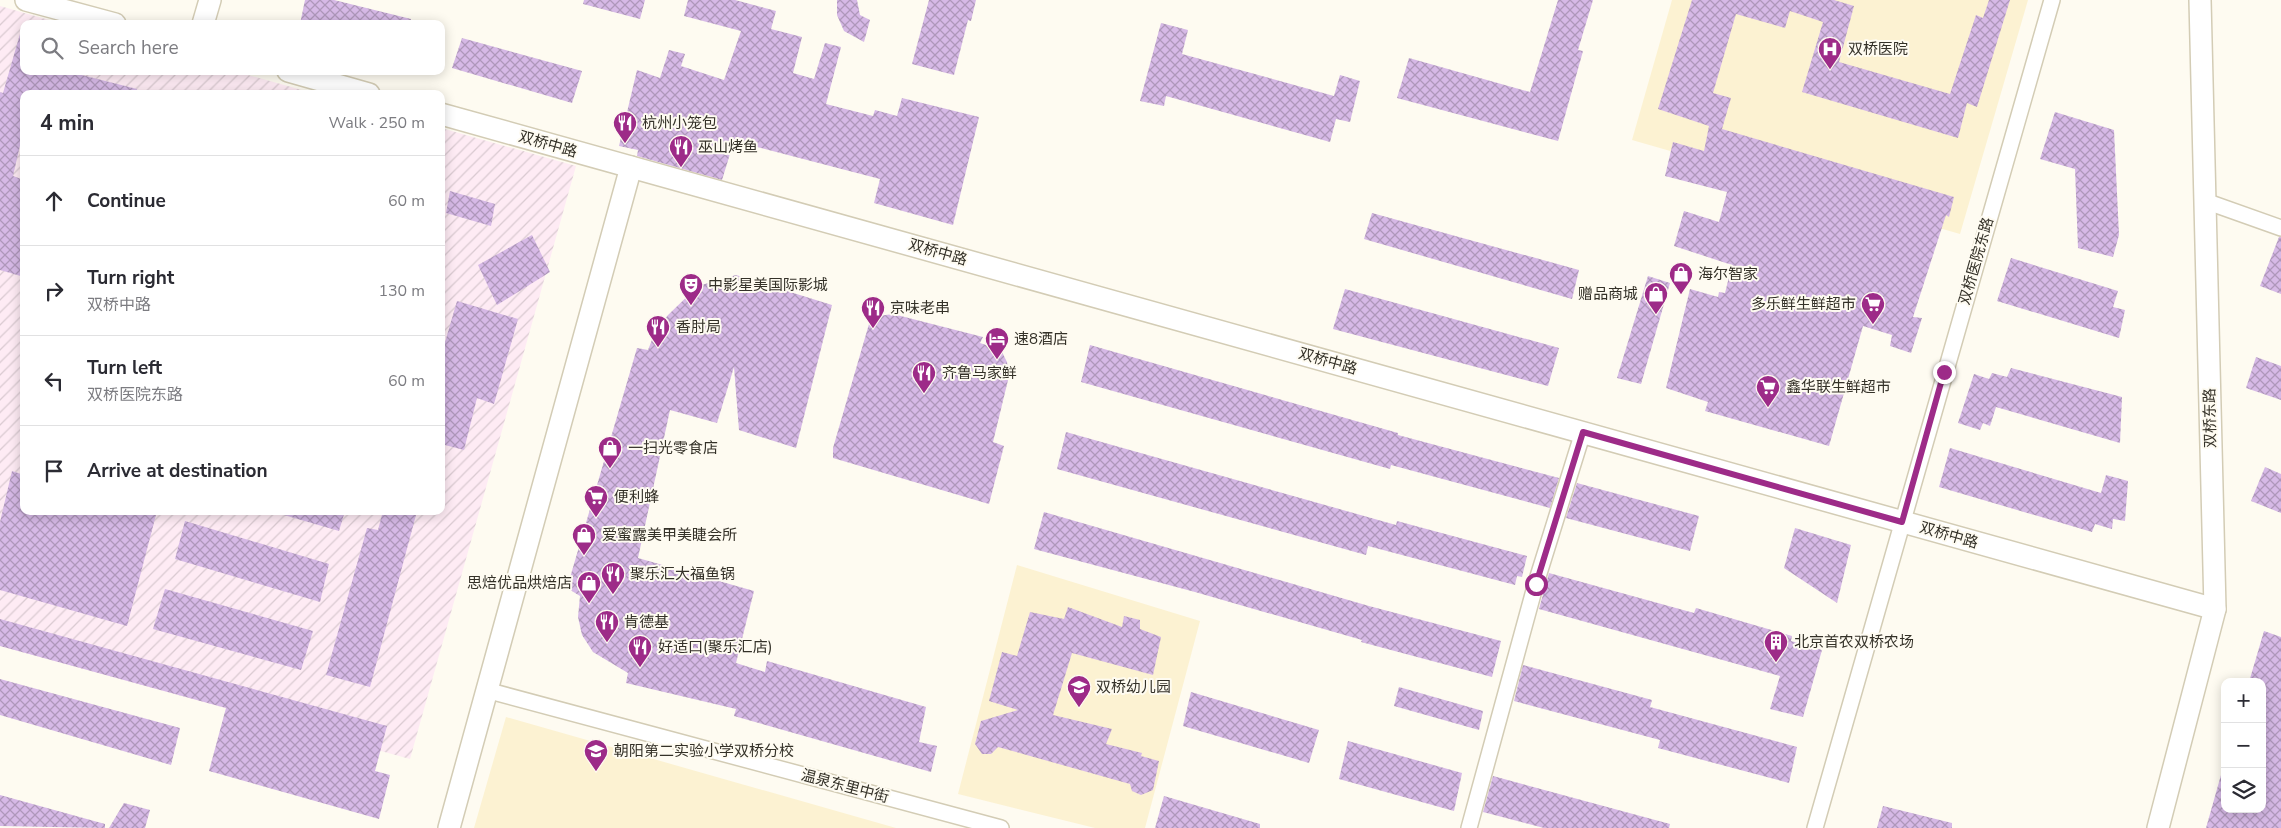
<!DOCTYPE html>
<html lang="en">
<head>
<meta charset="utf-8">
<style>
  body { margin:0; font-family:"Nunito Sans","Noto Sans SC",sans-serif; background:#f7f7f7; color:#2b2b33 }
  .controls { position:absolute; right:15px; bottom:15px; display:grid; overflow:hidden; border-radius:10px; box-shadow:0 2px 12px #0003 }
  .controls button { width:45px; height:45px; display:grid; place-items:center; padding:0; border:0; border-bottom:1px solid #e1e1e2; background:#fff; color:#2b2b33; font:25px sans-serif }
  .stop { position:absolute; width:15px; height:15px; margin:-11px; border:4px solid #9d2b88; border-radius:50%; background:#fff }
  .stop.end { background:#9d2b88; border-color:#fff; box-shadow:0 1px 5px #0008 }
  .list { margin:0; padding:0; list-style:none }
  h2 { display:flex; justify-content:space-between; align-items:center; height:65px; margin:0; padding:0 20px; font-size:21px }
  h2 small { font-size:16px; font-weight:400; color:#7c7c81 }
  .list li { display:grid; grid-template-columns:32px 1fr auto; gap:15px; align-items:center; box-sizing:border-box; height:90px; padding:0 20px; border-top:1px solid #e1e1e2 }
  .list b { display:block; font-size:19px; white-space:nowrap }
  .list p { margin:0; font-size:16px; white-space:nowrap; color:#7c7c81 }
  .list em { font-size:16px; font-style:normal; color:#7c7c81 }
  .icon { flex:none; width:28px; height:28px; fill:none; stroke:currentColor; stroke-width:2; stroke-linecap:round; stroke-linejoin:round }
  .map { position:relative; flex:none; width:2281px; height:828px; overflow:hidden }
  .search { position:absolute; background:#fff; box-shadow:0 2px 12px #0003; left:20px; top:20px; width:425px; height:55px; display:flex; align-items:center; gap:12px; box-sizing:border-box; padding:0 18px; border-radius:10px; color:#7c7c81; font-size:19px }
  .panel { position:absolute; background:#fff; box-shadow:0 2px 12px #0003; left:20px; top:90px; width:425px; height:425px; border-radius:10px }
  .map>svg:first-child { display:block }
  .industrial { fill:url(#industrial-furrows) }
  .built { fill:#fcf2d2 }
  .building { fill:url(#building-cross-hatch) }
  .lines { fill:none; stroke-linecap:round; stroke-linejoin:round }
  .street-casing { stroke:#d3ccb5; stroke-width:18 }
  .secondary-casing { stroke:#d3ccb5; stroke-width:24 }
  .street { stroke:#fff; stroke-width:15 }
  .secondary { stroke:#fff; stroke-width:21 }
  .route { stroke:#9d2b88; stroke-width:6 }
  .labels { text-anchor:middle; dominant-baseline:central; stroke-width:4; stroke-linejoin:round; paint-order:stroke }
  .poi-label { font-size:15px; fill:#343128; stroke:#fefbf1; text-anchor:start }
  .street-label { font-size:15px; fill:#343128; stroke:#fefbf1 }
</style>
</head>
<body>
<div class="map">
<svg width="2281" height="828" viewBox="0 0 2281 828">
  <defs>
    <pattern id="industrial-furrows" width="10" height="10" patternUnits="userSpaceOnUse" patternTransform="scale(1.25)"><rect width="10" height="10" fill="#feebf4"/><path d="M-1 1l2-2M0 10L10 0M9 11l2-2" fill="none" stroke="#dacad1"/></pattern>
    <pattern id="building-cross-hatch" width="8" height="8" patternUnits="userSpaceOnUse" patternTransform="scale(1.25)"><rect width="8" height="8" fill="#d6b9e6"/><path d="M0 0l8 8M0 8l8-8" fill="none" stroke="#ae97ba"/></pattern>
  </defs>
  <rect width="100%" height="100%" fill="#fefbf1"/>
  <path class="industrial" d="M0,6L63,24H24V71H234L316,94H24V511H441V128L576,166L410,759L0,646Z"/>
  <g class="built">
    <path d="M1672,0H2028L1960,234L1632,140Z"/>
    <path d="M1017,565L1200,621L1145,828H1095L958,794Z"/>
    <path d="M506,717L896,828H474Z"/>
  </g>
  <g class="building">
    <path d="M305,0H334L411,19L410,24H300Z"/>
    <path d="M584,0H645L640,19L583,4Z"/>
    <path d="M688,0H735L776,11L771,29L802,37L793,73L814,79L825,43L841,47L826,104L873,116L875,110L897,116L902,98L979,117L953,225L874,203L880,179L734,141L722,180L637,156L638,150L619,146L637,70L660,78L669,50L685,54L681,66L724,80L741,31L684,16Z"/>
    <path d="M837,0H857L860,15L870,20L864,42L844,31L837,15Z"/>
    <path d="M929,0H976L971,21L968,20L954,75L912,64Z"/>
    <path d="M1558,0H1593L1578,50L1583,51L1558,141L1397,98L1409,58L1530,92Z"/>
    <path d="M1692,0H1834L1854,6L1839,62L1950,94L1976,15L1983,18L1989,0H2010L1977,107L1967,103L1958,138L1802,92L1823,22L1790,11L1785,28L1736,14L1713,93L1731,98L1722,129L1954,197L1949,217L1946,215L1913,317L1922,318L1911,353L1890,346L1892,335L1863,326L1829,446L1705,411L1708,402L1666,388L1690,289L1718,297L1719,292L1725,293L1732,265L1674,246L1684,211L1719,222L1727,192L1665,176L1673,142L1704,151L1709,126L1658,109Z"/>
    <path d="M1161,23L1188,30L1182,54L1334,96L1340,75L1360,81L1350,122L1336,119L1330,142L1166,96L1164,106L1140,101Z"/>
    <path d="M20,34H24V71H66L137,89V94H24V128L13,176L24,180V277L0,270V92L3,93Z"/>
    <path d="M462,38L582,71L572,103L452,68Z"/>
    <path d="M2055,112L2114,130L2119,235L2113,257L2078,248L2075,169L2040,159Z"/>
    <path d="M450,191L495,204L491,226L446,213Z"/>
    <path d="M1372,213L1579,270L1572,299L1364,239Z"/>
    <path d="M532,235L550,272L497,305L478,265Z"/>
    <path d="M2279,237H2281V294L2260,286Z"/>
    <path d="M2011,258L2118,291L2113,307L2125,310L2119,338L1997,301Z"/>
    <path d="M736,275L832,305L796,448L739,430L734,367L717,423L670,410L638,558L754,591L736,663L765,672L767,661L926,707L919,742L937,746L931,772L734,716L736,709L626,683L628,673L593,652L582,635L578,617L580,596L567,588L637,348L648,350L655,332L668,315L698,286Z"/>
    <path d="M1648,276L1670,283L1641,384L1617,378Z"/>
    <path d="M1345,289L1559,348L1548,386L1333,329Z"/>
    <path d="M457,301L518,319L494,404L477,398L464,450L441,444V356Z"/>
    <path d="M893,314L983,337L980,343L1001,350L1007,362L1009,376L993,442L1004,446L989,504L833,458V448L871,317Z"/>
    <path d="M1090,345L1398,433V435L1559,478L1550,508L1391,465L1390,469L1081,382Z"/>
    <path d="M2256,357L2281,366V400L2246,388Z"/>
    <path d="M2011,368L2122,397L2120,443L1996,407L1990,426L1983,423L1980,430L1958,423L1974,374L1989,379L1992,373L2007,377Z"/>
    <path d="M1066,432L1396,525L1397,521L1527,556L1522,577L1517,576L1515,585L1368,546L1366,555L1057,469Z"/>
    <path d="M1950,448L2101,493L2106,475L2128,481L2125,521L2113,519L2112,529L2095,524L2092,532L1939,487Z"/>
    <path d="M2265,467L2281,474V513L2251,501Z"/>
    <path d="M12,471L24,475V511H157L127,626L0,590V522Z"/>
    <path d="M1577,483L1699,516L1690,551L1566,518Z"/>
    <path d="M285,511H345L339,531L284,515Z"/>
    <path d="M383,511H404L416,515L370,687L326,675L367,528L378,530Z"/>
    <path d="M1044,512L1369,606L1501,641L1492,677L1361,642L1362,640L1195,592L1034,549Z"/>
    <path d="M185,521L329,564L320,602L175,559Z"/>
    <path d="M1795,528L1851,545L1837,603L1784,568Z"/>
    <path d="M1549,573L1694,613L1696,608L1792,636L1791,641L1822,650L1803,717L1770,709L1780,676L1539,609Z"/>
    <path d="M165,589L313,631L301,670L153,629Z"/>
    <path d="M1068,607L1122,627L1124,616L1140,620V629L1161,637L1153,675L1072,653L1053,715L1112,729L1106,744L1142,753L1141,756L1159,761L1153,790L1141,795L1132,791L1130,784L998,747L991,754H982L975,744L981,721L1018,710L989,701L1002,652L1017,656L1030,612L1064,619Z"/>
    <path d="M0,619L387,726L375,771L390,775L379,819L209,771L226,708L0,646Z"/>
    <path d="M2264,631L2281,637V828H2206L2221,775L2225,776V809H2262V682H2249Z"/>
    <path d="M1523,665L1652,700L1650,707L1797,747L1789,783L1658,748L1660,740L1514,701Z"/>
    <path d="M0,679L180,728L171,765L0,715Z"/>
    <path d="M1399,687L1483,711L1479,730L1394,706Z"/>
    <path d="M1191,692L1319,730L1309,763L1183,726Z"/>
    <path d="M1348,741L1462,773L1454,811L1339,779Z"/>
    <path d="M1493,776L1670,824L1669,828H1544L1483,812Z"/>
    <path d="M0,795L105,824V828L0,826Z"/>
    <path d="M1164,796L1260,824V828H1155Z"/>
    <path d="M124,803L150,810L145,828H109Z"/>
    <path d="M1883,806L1952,823V828H1877Z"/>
  </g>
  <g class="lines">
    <g class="street-casing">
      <g id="street">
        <path d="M2205,201L2281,228"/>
        <path d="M486,690L1001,828"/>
        <path d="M1469,828L1536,583L1583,432"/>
        <path d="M1815,828L2052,0"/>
      </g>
    </g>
    <g class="secondary-casing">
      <g id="secondary">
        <path d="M26,0L115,24"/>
        <path d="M203,24L210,0"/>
        <path d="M288,71L369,94"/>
        <path d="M441,114L2215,609"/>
        <path d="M449,828L631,167"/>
        <path d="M2158,828L2215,609L2200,0"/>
      </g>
    </g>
    <use href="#street" class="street"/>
    <use href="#secondary" class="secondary"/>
  </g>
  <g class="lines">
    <path class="route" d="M1536,584L1583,432L1902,522L1944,372"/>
  </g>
  <defs>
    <g id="hospital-pin" transform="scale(1.25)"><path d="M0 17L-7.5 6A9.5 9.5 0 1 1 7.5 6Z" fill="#9d2b88" stroke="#fefbf1"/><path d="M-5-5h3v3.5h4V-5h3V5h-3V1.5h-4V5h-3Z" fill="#fff"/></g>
    <g id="restaurant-pin" transform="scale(1.25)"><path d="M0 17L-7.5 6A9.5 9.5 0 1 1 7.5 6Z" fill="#9d2b88" stroke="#fefbf1"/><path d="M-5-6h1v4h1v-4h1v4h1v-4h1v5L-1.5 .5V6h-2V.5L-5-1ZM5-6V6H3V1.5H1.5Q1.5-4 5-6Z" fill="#fff"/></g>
    <g id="shop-pin" transform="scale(1.25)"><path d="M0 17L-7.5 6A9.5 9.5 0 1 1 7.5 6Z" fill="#9d2b88" stroke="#fefbf1"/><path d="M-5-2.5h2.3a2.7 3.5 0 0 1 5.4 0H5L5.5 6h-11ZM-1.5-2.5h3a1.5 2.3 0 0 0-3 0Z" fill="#fff"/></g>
    <g id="theatre-pin" transform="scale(1.25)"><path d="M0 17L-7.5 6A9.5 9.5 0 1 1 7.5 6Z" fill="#9d2b88" stroke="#fefbf1"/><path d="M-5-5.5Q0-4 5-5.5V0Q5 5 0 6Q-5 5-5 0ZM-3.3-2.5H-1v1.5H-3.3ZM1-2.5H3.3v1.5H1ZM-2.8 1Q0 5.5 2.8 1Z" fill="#fff"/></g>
    <g id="supermarket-pin" transform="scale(1.25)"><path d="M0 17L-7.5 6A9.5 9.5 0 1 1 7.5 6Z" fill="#9d2b88" stroke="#fefbf1"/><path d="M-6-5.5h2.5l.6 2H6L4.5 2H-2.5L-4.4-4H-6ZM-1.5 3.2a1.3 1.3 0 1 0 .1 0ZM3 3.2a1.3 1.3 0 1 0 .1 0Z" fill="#fff"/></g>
    <g id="hotel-pin" transform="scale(1.25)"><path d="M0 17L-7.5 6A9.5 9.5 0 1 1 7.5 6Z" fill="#9d2b88" stroke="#fefbf1"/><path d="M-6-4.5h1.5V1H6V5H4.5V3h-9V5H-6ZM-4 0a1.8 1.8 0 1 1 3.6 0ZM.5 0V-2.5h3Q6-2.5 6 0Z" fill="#fff"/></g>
    <g id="building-pin" transform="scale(1.25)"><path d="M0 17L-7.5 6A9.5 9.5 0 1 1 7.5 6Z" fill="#9d2b88" stroke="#fefbf1"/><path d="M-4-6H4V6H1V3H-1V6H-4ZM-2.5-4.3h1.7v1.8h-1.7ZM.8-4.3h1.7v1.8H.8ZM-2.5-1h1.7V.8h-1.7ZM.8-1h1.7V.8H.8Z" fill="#fff"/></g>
    <g id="school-pin" transform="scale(1.25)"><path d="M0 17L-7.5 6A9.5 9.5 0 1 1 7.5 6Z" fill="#9d2b88" stroke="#fefbf1"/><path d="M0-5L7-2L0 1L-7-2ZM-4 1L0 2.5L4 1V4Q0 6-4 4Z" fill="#fff"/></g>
  </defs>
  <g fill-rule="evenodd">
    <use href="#hospital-pin" x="1830" y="49"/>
    <use href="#restaurant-pin" x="625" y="123"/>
    <use href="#restaurant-pin" x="681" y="147"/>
    <use href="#shop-pin" x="1681" y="274"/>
    <use href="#theatre-pin" x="691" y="285"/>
    <use href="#shop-pin" x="1656" y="294"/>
    <use href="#supermarket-pin" x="1873" y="304"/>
    <use href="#restaurant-pin" x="873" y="308"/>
    <use href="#restaurant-pin" x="658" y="327"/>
    <use href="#hotel-pin" x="997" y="339"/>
    <use href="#restaurant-pin" x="924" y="373"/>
    <use href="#supermarket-pin" x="1768" y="387"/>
    <use href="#shop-pin" x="610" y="448"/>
    <use href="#supermarket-pin" x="596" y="497"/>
    <use href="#shop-pin" x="584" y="535"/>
    <use href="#restaurant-pin" x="613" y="574"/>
    <use href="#shop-pin" x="589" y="583"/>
    <use href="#restaurant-pin" x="607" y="622"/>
    <use href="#building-pin" x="1776" y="642"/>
    <use href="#restaurant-pin" x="640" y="647"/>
    <use href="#school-pin" x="1079" y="687"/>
    <use href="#school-pin" x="596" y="751"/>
  </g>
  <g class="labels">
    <g class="poi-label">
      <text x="1848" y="49">双桥医院</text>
      <text x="642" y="123">杭州小笼包</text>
      <text x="698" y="147">巫山烤鱼</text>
      <text x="1698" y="274">海尔智家</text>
      <text x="708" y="285">中影星美国际影城</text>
      <text x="1638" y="294" text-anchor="end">赠品商城</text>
      <text x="1856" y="304" text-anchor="end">多乐鲜生鲜超市</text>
      <text x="890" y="308">京味老串</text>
      <text x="676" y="327">香肘局</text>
      <text x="1014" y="339">速8酒店</text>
      <text x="942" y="373">齐鲁马家鲜</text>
      <text x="1786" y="387">鑫华联生鲜超市</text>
      <text x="628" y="448">一扫光零食店</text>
      <text x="614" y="497">便利蜂</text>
      <text x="602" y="535">爱蜜露美甲美睫会所</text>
      <text x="630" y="574">聚乐汇大福鱼锅</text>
      <text x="572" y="583" text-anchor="end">思焙优品烘焙店</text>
      <text x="624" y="622">肯德基</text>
      <text x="1794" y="642">北京首农双桥农场</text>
      <text x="658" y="647">好适口(聚乐汇店)</text>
      <text x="1096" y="687">双桥幼儿园</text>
      <text x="614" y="751">朝阳第二实验小学双桥分校</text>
    </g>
    <g class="street-label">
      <text transform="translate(548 144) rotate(16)">双桥中路</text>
      <text transform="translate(938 252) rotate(16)">双桥中路</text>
      <text transform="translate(1976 261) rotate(-74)">双桥医院东路</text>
      <text transform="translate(1328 361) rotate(16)">双桥中路</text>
      <text transform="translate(2210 418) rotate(-91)">双桥东路</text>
      <text transform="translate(1949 535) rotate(16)">双桥中路</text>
      <text transform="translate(845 786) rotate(15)">温泉东里中街</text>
    </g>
  </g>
</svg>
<div class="controls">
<button>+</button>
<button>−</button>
<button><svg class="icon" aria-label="layers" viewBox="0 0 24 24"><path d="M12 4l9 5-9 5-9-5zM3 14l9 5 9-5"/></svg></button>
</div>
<div class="stop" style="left:1536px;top:584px"></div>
<div class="stop end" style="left:1944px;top:372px"></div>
<div class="search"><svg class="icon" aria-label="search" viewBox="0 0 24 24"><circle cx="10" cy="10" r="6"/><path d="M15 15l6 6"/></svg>Search here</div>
<section class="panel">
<h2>4 min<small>Walk · 250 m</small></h2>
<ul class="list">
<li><svg class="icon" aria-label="ahead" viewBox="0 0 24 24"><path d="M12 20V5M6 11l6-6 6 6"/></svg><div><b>Continue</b></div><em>60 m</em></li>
<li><svg class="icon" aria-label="right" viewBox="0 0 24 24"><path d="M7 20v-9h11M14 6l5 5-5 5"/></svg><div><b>Turn right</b><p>双桥中路</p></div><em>130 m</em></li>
<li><svg class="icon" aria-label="left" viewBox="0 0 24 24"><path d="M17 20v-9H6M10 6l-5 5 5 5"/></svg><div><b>Turn left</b><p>双桥医院东路</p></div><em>60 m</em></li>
<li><svg class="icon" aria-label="arrive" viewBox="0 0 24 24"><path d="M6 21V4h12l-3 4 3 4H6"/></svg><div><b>Arrive at destination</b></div></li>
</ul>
</section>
</div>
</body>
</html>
